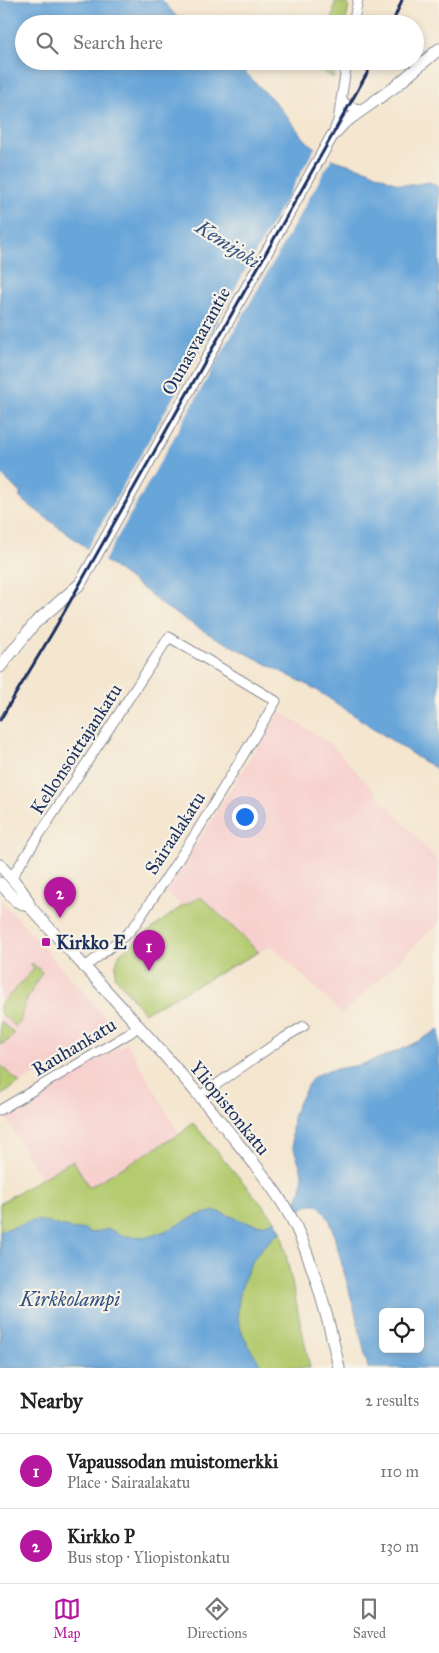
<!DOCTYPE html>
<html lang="en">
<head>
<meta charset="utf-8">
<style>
  body { margin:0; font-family:"IM FELL Great Primer",serif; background:#f6f6f6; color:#222 }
  .controls { position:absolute; right:15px; bottom:15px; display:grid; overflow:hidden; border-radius:8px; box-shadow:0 2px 8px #0003 }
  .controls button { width:45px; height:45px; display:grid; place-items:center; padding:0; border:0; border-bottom:1px solid #e0e0e0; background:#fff; color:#222; font:25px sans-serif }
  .you { position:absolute; left:244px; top:816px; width:18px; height:18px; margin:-12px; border:4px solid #fff; border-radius:50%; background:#1a73e8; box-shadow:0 0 0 8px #1a73e833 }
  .badge { display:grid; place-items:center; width:32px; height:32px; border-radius:50%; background:#b5179e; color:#fff; font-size:16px; font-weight:700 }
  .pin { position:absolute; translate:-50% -41px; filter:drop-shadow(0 1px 2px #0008) }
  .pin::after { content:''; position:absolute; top:26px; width:18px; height:15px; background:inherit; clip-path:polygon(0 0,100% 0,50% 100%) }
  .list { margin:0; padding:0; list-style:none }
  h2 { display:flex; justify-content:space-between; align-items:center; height:65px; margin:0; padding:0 20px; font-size:21px }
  h2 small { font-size:16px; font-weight:400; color:#767676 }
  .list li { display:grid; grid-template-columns:32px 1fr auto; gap:15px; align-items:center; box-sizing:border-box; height:75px; padding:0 20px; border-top:1px solid #e0e0e0 }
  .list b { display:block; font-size:19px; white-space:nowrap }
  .list p { margin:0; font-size:16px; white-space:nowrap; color:#767676 }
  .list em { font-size:16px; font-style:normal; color:#767676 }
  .icon { flex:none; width:28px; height:28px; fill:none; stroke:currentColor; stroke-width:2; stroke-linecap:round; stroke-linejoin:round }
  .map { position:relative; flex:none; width:439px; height:1368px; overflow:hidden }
  .search { position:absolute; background:#fff; box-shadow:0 2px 8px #0003; left:15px; right:15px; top:15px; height:55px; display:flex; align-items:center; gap:12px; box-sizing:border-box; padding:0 18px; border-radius:28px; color:#767676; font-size:19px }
  .sheet { height:215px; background:#fff }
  nav { display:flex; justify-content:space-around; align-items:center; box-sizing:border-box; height:70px; border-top:1px solid #e0e0e0; background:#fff; font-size:14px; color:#767676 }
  nav a { display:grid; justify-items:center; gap:2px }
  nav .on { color:#b5179e }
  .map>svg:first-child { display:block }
  .built { fill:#f7d0ce }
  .green { fill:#b4cb6f; stroke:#687d66 }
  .water { fill:#67a5d9; stroke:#416a9c; fill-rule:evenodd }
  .pier { fill:#f4e6cf }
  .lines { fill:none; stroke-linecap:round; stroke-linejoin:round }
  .minor-casing { stroke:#888a96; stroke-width:11 }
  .tertiary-casing { stroke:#888a96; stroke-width:13 }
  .minor { stroke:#fff; stroke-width:9 }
  .tertiary { stroke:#fff; stroke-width:11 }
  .rail { stroke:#1b2f5e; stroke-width:3 }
  .poi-dot { fill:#b5179e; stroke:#f7f3e8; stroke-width:2 }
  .labels { text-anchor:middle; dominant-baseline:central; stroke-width:4.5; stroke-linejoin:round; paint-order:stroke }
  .street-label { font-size:19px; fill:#1b2f5e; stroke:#f7f3e8 }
  .poi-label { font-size:19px; font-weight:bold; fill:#1b2f5e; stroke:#f7f3e8; text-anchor:start }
  .water-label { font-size:20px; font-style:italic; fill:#325283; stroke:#f7f3e8 }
</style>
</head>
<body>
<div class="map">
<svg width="439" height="1368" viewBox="0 0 439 1368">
  <rect width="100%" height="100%" fill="#f7f3e8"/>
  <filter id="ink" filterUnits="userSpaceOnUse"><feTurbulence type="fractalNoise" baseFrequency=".02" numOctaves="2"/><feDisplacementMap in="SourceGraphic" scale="10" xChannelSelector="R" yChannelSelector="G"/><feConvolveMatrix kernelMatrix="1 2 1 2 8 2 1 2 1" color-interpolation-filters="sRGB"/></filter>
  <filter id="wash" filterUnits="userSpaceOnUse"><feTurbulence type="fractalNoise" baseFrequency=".0096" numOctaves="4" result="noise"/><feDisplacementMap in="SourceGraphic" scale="20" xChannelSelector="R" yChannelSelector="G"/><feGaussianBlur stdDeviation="1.12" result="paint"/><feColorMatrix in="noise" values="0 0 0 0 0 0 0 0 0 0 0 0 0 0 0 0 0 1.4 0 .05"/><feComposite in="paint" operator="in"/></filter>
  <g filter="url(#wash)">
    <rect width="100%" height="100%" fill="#f4e6cf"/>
    <g class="built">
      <path d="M280,711L332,745L439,862V923L342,1014L272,946L259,952L201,897L182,906L166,892Z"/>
      <path d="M0,899L110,1022V1033L20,1083L0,1065Z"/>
      <path d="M127,1043L180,1134L89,1187L73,1160L41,1179L4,1115Z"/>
    </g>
    <g class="green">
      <path d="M335,2L347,4L349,7L345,24H332Z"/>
      <path d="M324,61H337L333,78L324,72Z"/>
      <path d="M201,897L259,952L144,1013L115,976L116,964L120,953L182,906Z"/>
      <path d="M32,963L42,972L24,1005L20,1023L16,1027L0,1013V1005L34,969L31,965Z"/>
      <path d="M0,1021L14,1034L9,1040L0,1045Z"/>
      <path d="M0,1065L20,1083L0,1096Z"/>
      <path d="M193,1123L275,1220L281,1231L310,1368H0V1203L73,1160L89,1187L180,1134Z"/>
    </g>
    <g class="water">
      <path d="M0,0H162L175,15L186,24H24V61H234L276,103L303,137L312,146L334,160L368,170L398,184L411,185L430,182L439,188V770L418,758L315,689L207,633L159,603L150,594L61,529L20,498V493L0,473Z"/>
      <path d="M439,1029V1368H368L357,1319L330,1221C319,1204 316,1197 298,1212L294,1206C315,1169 290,1162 292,1129C293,1124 292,1118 294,1114C296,1107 309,1081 314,1077C326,1068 352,1068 366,1063C392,1054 416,1044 439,1029ZM383,1312H420V1349H383Z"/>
      <path d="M215,1211C234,1215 257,1233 275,1220L281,1231C273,1238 264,1245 258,1253C246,1268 234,1304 239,1323C243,1339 254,1354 263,1368H0V1231L37,1220L76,1230L83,1229L91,1233L109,1229L123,1236L148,1237L165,1231L198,1215Z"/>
    </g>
    <path class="pier" d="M316,146L333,156L103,563L86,551Z"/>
  </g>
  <g filter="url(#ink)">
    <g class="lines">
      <g class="minor-casing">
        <g id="minor">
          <path d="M353,24L358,0"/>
          <path d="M341,98C348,108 355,110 366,108"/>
          <path d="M333,133L338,121L347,61"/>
          <path d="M11,878L169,637L276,701L196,833L135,925L128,933L84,968"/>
          <path d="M200,1096L282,1039L304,1026"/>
          <path d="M0,1110L130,1033L138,1026"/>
        </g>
      </g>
      <g class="tertiary-casing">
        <g id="tertiary">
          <path d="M0,667L35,623L80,584L332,136L344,123L396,86L439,49"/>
          <path d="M0,865C11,879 25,890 30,907"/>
          <path d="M0,883L16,901L30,907C97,981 166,1053 228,1131C252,1161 279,1192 296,1227C316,1271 329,1321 339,1368"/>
        </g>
      </g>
      <use href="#minor" class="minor"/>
      <use href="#tertiary" class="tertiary"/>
      <g class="rail">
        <path d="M392,24L402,0"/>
        <path d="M0,720L54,630L374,61"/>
      </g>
    </g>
  </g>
  <rect class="poi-dot" x="41" y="937" width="10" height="10" rx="2.5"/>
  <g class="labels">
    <g class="street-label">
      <text transform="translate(196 341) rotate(-61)">Ounasvaarantie</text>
      <text transform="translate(76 749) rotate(-57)">Kellonsoittajankatu</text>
      <text transform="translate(175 833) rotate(-57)">Sairaalakatu</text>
      <text transform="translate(74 1047) rotate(-31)">Rauhankatu</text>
      <text transform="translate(230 1108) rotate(51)">Yliopistonkatu</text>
    </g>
    <g class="poi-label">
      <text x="56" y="942">Kirkko E</text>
    </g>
    <g class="water-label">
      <text transform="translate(228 244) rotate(33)">Kemijoki</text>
      <text x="70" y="1299">Kirkkolampi</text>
    </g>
  </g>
</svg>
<div class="controls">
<button><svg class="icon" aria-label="locate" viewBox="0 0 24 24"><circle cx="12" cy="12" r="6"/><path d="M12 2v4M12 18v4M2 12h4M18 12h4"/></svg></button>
</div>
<div class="you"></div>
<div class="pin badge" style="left:149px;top:971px">1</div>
<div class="pin badge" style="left:60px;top:918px">2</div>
<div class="search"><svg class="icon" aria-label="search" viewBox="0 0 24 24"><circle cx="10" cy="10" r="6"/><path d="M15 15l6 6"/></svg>Search here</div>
</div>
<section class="sheet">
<h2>Nearby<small>2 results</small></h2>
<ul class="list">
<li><span class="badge">1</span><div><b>Vapaussodan muistomerkki</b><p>Place · Sairaalakatu</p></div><em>110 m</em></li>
<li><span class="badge">2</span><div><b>Kirkko P</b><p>Bus stop · Yliopistonkatu</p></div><em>130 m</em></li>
</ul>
</section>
<nav>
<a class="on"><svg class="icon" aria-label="map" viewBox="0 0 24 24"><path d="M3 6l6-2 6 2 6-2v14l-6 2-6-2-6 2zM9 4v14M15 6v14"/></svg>Map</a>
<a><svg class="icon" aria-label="directions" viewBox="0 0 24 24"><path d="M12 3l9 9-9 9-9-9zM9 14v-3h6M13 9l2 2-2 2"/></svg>Directions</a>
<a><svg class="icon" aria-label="saved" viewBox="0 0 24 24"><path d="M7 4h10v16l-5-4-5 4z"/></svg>Saved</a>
</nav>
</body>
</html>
